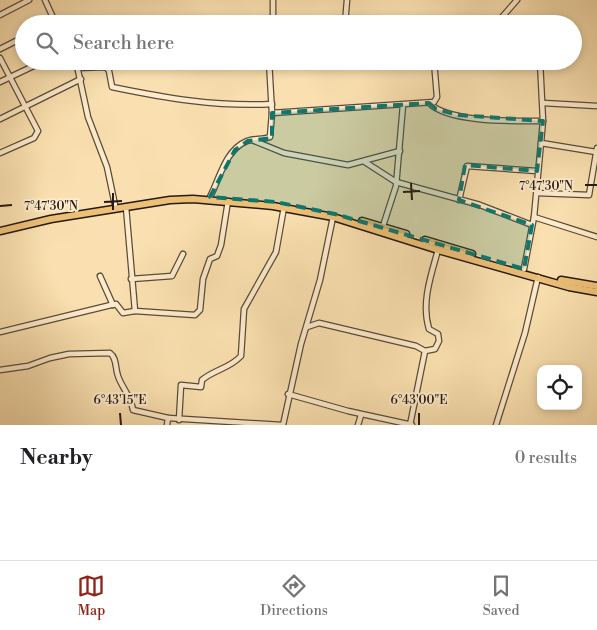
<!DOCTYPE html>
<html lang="en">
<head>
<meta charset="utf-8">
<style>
  body { margin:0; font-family:"Libre Bodoni",serif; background:#f2f2f2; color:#202124 }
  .controls { position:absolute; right:15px; bottom:15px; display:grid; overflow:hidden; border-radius:10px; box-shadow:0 2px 8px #0003 }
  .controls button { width:45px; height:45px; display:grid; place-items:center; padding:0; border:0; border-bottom:1px solid #e0e0e0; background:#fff; color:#202124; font:25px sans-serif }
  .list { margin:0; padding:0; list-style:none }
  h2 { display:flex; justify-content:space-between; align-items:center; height:65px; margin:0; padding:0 20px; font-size:21px }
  h2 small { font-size:16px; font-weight:400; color:#757577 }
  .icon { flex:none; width:28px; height:28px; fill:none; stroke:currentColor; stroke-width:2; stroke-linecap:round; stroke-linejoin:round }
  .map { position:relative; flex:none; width:597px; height:425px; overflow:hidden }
  .search { position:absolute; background:#fff; box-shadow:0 2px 8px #0003; left:15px; right:15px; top:15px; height:55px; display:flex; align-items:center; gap:12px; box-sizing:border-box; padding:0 18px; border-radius:28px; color:#757577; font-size:19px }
  .sheet { height:135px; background:#fff }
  nav { display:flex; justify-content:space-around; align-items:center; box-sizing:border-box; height:70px; border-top:1px solid #e0e0e0; background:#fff; font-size:14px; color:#757577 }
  nav a { display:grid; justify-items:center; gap:2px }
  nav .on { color:#8f2418 }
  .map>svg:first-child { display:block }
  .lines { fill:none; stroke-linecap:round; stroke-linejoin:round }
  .minor-casing { stroke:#5b4b38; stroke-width:7 }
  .primary-casing { stroke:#261910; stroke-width:9 }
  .minor { stroke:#fcebcc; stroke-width:4.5 }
  .primary { stroke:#edc078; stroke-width:6 }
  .marked { fill:#0f766e; fill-opacity:0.2; stroke:#0f766e; stroke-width:4; stroke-dasharray:10 6; stroke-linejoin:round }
  .ticks { fill:none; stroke:#261910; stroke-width:2 }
  .ticks-label { font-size:12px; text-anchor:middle; fill:#261910; stroke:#fcebcc; stroke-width:4; stroke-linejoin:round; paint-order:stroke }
</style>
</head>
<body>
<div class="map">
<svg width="597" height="425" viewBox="0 0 597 425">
  <rect width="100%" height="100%" fill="#fae0b0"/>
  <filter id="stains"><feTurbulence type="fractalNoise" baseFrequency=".004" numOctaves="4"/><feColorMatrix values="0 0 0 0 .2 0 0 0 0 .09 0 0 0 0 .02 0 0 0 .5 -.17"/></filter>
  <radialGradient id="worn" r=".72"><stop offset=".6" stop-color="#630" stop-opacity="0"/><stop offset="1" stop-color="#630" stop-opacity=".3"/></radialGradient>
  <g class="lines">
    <g class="minor-casing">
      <g id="minor">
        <path d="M45,0L56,24"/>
        <path d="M0,15L29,0"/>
        <path d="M214,21V24"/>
        <path d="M273,24V0"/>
        <path d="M345,24L347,0"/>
        <path d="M496,24L517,0"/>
        <path d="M0,49L24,37"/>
        <path d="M0,58L38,131L34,138L0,153"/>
        <path d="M76,61L88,117L107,167L115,205"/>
        <path d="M269,67L279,61"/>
        <path d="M77,68L106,67L109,71L112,87C165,98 217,107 272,104"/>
        <path d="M0,82L44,61"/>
        <path d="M429,103C449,123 515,121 543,121"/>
        <path d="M543,103L597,106"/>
        <path d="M272,113L434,102L437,97L434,61"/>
        <path d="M0,119L81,79"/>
        <path d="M252,140L284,153L348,165L400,151"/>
        <path d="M541,143L596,152"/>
        <path d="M365,162L396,182L480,205L532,225"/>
        <path d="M537,193L589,195L597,148"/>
        <path d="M210,197C220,178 225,150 247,141C254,138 263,140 270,137L272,113L269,61"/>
        <path d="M459,200L467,166L537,171"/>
        <path d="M126,207L135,311L195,315L200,310L203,279L210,259L217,256L221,245L228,201"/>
        <path d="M534,217L597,237"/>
        <path d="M383,226L396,186L403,105"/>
        <path d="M524,269L534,217L543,121L540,61"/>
        <path d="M100,276L113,305"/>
        <path d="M131,279L172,276L183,254"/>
        <path d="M307,327L319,323L416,346L425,351L435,349L439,341L438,334L429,329C421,303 431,275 438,250"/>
        <path d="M0,332L111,305L116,304L123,313L135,311"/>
        <path d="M0,370L28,366L50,358L69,354L110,353C117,358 115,368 118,376C122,388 131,396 133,410L168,418"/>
        <path d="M288,394L348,411L412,425"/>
        <path d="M179,420L181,385L201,387L202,380C215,369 229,369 241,356L244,309L276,252L284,207"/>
        <path d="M167,425L168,418L282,425"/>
        <path d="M283,425L301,344L320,280L333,217"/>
        <path d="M358,425L361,415"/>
        <path d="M410,425L425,351"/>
        <path d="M496,425L525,333L538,277"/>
      </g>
    </g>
    <g class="primary-casing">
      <g id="primary">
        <path d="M362,221L406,234"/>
        <path d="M0,231L51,219L170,200L193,199L273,206L333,217L438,250L569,287L597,292"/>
        <path d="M425,240L472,254"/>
        <path d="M561,280L597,286"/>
      </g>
    </g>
    <use href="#minor" class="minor"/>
    <use href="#primary" class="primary"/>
  </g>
  <path class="marked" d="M429,103L436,109L458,115L543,121L537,171L465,165L459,200L532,225L524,269L335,214L276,202L210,197L235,150L248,141L272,138V113Z"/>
  <path class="ticks" d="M411,183L412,200M585,185H597M403,192L420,191M113,193V210M104,202L122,201M0,206L12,205M120,413L121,425M419,413V425"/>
  <g class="ticks-label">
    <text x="546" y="190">7°47'30"N</text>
    <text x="51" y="210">7°47'30"N</text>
    <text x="120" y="404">6°43'15"E</text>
    <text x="419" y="404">6°43'00"E</text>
  </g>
  <rect width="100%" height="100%" filter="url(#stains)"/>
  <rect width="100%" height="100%" fill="url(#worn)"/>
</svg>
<div class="controls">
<button><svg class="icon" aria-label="locate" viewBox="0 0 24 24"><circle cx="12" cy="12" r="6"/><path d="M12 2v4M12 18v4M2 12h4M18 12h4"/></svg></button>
</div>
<div class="search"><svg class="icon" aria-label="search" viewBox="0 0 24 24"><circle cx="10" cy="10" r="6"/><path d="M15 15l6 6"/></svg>Search here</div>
</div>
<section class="sheet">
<h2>Nearby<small>0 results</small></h2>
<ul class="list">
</ul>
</section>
<nav>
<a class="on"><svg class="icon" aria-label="map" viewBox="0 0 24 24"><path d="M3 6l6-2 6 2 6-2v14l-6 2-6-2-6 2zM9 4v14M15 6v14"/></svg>Map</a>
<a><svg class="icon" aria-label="directions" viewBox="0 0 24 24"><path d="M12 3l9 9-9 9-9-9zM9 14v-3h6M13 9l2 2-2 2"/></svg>Directions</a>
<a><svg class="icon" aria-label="saved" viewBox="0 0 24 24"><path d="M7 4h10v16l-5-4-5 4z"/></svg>Saved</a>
</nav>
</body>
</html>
